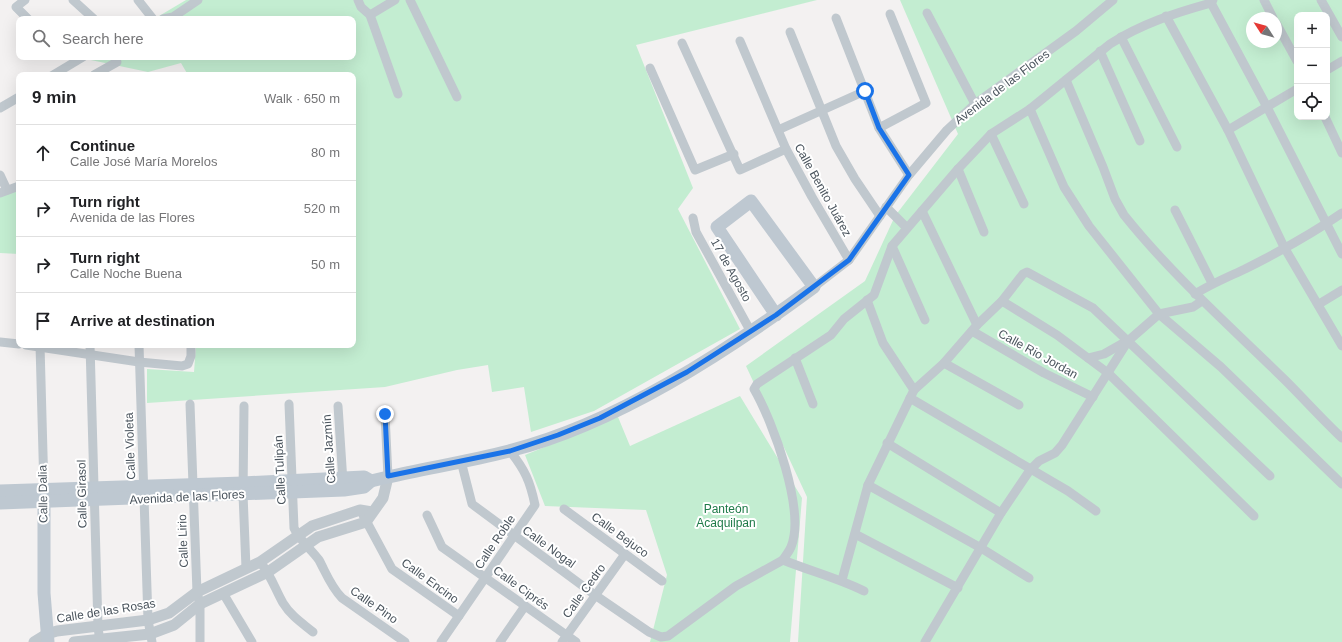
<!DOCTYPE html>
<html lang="en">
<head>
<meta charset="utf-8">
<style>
  body { margin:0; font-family:Arial,sans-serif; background:#f6f6f6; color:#202124 }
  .controls { position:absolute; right:12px; top:12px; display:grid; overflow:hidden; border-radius:8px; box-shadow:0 4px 16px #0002 }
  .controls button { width:36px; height:36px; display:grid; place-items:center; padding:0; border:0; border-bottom:1px solid #e0e0e0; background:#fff; color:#202124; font:20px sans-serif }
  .compass { position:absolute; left:1246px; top:12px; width:36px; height:36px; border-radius:50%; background:#fff; box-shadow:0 4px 16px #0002; rotate:306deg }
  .stop { position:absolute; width:12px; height:12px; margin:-9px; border:3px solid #1a73e8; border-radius:50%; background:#fff }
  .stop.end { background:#1a73e8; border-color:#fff; box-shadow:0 1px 4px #0008 }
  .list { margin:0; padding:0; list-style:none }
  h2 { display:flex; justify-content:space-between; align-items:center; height:52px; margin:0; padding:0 16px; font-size:17px }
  h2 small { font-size:13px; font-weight:400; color:#757577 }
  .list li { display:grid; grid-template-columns:26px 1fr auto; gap:12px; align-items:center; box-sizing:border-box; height:56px; padding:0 16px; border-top:1px solid #e0e0e0 }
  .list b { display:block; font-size:15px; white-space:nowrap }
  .list p { margin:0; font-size:13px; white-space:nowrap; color:#757577 }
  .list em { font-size:13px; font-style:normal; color:#757577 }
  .icon { flex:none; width:22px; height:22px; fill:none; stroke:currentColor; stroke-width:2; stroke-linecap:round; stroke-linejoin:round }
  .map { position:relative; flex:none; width:1342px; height:642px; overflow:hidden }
  .search { position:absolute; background:#fff; box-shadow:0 4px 16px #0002; left:16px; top:16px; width:340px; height:44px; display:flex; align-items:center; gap:10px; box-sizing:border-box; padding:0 14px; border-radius:8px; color:#757577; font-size:15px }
  .panel { position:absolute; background:#fff; box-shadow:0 4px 16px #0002; left:16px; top:72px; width:340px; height:276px; border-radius:8px }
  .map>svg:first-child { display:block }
  .green { fill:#c3edd1; fill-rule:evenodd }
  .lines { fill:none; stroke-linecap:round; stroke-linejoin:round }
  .minor { stroke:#c0c8ce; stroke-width:9 }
  .tertiary { stroke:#c0c8ce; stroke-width:11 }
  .secondary { stroke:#bec8d1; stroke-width:13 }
  .route { stroke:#1a73e8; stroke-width:5 }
  .labels { text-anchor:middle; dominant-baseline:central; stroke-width:4; stroke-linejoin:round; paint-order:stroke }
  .street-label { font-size:12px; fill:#4a545d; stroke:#fff }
  .park-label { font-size:12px; fill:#1e7a48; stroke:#fff }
</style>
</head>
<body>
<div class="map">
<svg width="1342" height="642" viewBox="0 0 1342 642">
  <rect width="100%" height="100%" fill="#f3f1f1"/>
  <g class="green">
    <path d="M186,0H817L636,45L693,188L678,209L740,329L594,411L531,432L524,387L492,392L488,365L457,370L385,387L147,403V369L194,372L196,345H353V75H188L181,63L148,72L86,59L90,57H353V19H154Z"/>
    <path d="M900,0H1342V642H798L807,497L746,366L865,281L895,216L958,134ZM1297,15H1327V117H1297ZM1252,18H1276V42H1252Z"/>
    <path d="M19,190V254L0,253V197Z"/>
    <path d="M740,396L802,498L790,642H650L667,575L646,510L545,506L525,455L618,417L630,446Z"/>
  </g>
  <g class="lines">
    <g class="minor">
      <path d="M25,0L16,7L28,19"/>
      <path d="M73,0L94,19"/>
      <path d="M138,0L153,19"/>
      <path d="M358,0L361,7L370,15L398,94"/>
      <path d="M410,0L457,97"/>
      <path d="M1264,0L1273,18"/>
      <path d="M1321,0L1342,37"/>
      <path d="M1211,3L1267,107L1342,254"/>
      <path d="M927,13L975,104"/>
      <path d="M370,15L395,0"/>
      <path d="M1166,16L1228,130L1284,247L1342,346"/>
      <path d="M836,18L879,128L909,175"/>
      <path d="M163,19L173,17L198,0"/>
      <path d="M1276,23L1297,61"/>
      <path d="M790,32L836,146L855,179L880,216"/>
      <path d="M1121,37L1177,147"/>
      <path d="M740,41L786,149L812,197L849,260"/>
      <path d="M682,43L740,170L786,149"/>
      <path d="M1100,51L1140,141"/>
      <path d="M650,68L695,170L734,154"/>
      <path d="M1327,70L1342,61"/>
      <path d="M53,75L83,57"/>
      <path d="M94,75L117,62"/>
      <path d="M1066,80L1103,167L1115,199L1124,215C1172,275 1230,326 1285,380C1304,399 1322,419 1342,438"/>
      <path d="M0,108L19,97"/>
      <path d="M1030,109L1064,187L1089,226L1159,314L1221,367L1342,484"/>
      <path d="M1325,117L1342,153"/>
      <path d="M879,128L926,103L890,14"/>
      <path d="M778,130L865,91"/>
      <path d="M1228,130L1297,89"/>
      <path d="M991,134L1024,204"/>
      <path d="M958,169L984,232"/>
      <path d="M0,175L7,190"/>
      <path d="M0,193L19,186"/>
      <path d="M886,207L907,228"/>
      <path d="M1175,210L1212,283"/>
      <path d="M922,211L977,325"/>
      <path d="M693,218L696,232L751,332"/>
      <path d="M892,246L925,320"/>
      <path d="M814,287L849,260L909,175L947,130L975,104L1076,31L1113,0"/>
      <path d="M1195,294C1211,284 1228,277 1245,269C1277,253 1313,233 1342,213"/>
      <path d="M867,300L883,343L914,390"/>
      <path d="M1002,301L1057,335L1108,373L1254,516"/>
      <path d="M1319,304L1342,290"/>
      <path d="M972,331L1044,373L1093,397"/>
      <path d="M0,342L19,344"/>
      <path d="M26,345L139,362L182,366L188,364L191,356V345"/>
      <path d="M40,345L44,490"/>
      <path d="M90,345L98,627L100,642"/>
      <path d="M139,345L148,620L152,642"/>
      <path d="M795,358L813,404"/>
      <path d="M1088,358L1104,354L1127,341"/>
      <path d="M944,363L1019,405"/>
      <path d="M910,398L1068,491L1096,511"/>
      <path d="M190,404L197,592L200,604V642"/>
      <path d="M289,404L294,528C300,541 311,549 319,560C326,573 331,587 342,598L405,642"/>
      <path d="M244,406L243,494L246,568"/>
      <path d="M338,406L343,482"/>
      <path d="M385,414L388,477"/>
      <path d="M887,443L1001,513"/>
      <path d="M461,461L472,504L595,595L649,632L661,637L668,636L736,586L783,560"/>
      <path d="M868,485L981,548L1029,578"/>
      <path d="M564,509L662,581"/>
      <path d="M363,515L392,569L459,616"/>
      <path d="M427,515L442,547L576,642"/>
      <path d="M855,534L958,588"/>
      <path d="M783,560C785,556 789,552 791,547C806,511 773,422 754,389L757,384L831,335L844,319L874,295L892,246L958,169L991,134L1030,109L1110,44C1141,24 1175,13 1211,3L1213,0"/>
      <path d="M783,560C810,571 838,578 864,591"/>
      <path d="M260,562C271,575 275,589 283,603C291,616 302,623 313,632"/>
      <path d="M842,580L868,485L914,390L944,363L977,325L1002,301L1023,274L1027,272L1093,308L1270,476"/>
      <path d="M223,593L252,642"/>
      <path d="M441,642L535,505C530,481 525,470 510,451"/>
      <path d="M500,642L525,606"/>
      <path d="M562,642L625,554"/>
      <path d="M925,642L1001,513L1030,470L1039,461L1055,453L1062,445L1128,341L1159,314L1193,307L1202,301"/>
    </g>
    <g class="tertiary">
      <path d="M34,642L47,634L57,631L148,620L169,613L197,592L260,562L312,526L360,510L372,512"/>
      <path d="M74,642L150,634L174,625L200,604L268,572L318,537L366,522L383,498L388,477"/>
    </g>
    <g class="secondary">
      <path d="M0,491L243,483L364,477L371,481"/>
      <path d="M44,494V593L48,642"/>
      <path d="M0,503L344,490L364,487L371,481L388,477C428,468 470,461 509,451C616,424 726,352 814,287L751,201L717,227L776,315"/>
    </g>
  </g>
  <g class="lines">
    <path class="route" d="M385,414L388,476L510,451L558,435L600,418L687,372L776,315L849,260L909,175L879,128L865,91"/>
  </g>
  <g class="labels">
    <g class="street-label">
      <text transform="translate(1002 87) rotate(-37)">Avenida de las Flores</text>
      <text transform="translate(823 190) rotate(61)">Calle Benito Juárez</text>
      <text transform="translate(731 270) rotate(61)">17 de Agosto</text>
      <text transform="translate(1038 354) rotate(29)">Calle Rio Jordan</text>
      <text transform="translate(130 446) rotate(-92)">Calle Violeta</text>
      <text transform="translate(329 449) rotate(-94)">Calle Jazmín</text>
      <text transform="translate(280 470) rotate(-93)">Calle Tulipán</text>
      <text transform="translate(43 494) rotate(-91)">Calle Dalia</text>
      <text transform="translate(82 494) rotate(-91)">Calle Girasol</text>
      <text transform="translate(187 497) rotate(-3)">Avenida de las Flores</text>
      <text transform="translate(620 535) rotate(36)">Calle Bejuco</text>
      <text transform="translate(183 541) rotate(-92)">Calle Lirio</text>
      <text transform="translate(495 542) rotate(-56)">Calle Roble</text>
      <text transform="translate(549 547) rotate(36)">Calle Nogal</text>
      <text transform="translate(430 581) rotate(36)">Calle Encino</text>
      <text transform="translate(521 588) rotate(36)">Calle Ciprés</text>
      <text transform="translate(584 591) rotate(-54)">Calle Cedro</text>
      <text transform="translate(374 605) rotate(35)">Calle Pino</text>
      <text transform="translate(106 611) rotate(-9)">Calle de las Rosas</text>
    </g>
    <g class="park-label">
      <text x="726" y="509">Panteón<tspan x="726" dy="14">Acaquilpan</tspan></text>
    </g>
  </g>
</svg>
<div class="controls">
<button>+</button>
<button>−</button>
<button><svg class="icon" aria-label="locate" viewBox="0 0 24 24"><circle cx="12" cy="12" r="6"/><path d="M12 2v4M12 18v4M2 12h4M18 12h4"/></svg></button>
</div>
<svg class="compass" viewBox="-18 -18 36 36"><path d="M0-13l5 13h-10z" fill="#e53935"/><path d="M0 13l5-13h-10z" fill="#757577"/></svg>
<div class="stop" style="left:865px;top:91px"></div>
<div class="stop end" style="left:385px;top:414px"></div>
<div class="search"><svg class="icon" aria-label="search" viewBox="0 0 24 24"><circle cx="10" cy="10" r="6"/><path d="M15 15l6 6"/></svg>Search here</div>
<section class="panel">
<h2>9 min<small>Walk · 650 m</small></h2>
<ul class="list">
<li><svg class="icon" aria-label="ahead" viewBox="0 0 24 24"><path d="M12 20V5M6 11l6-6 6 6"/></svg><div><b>Continue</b><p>Calle José María Morelos</p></div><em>80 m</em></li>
<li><svg class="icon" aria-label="right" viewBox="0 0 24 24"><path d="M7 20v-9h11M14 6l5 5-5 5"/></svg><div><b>Turn right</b><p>Avenida de las Flores</p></div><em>520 m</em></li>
<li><svg class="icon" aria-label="right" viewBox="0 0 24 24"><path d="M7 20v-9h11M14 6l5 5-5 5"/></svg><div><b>Turn right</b><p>Calle Noche Buena</p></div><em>50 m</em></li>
<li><svg class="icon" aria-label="arrive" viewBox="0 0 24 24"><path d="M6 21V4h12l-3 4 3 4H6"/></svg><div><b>Arrive at destination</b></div></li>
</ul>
</section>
</div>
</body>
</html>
